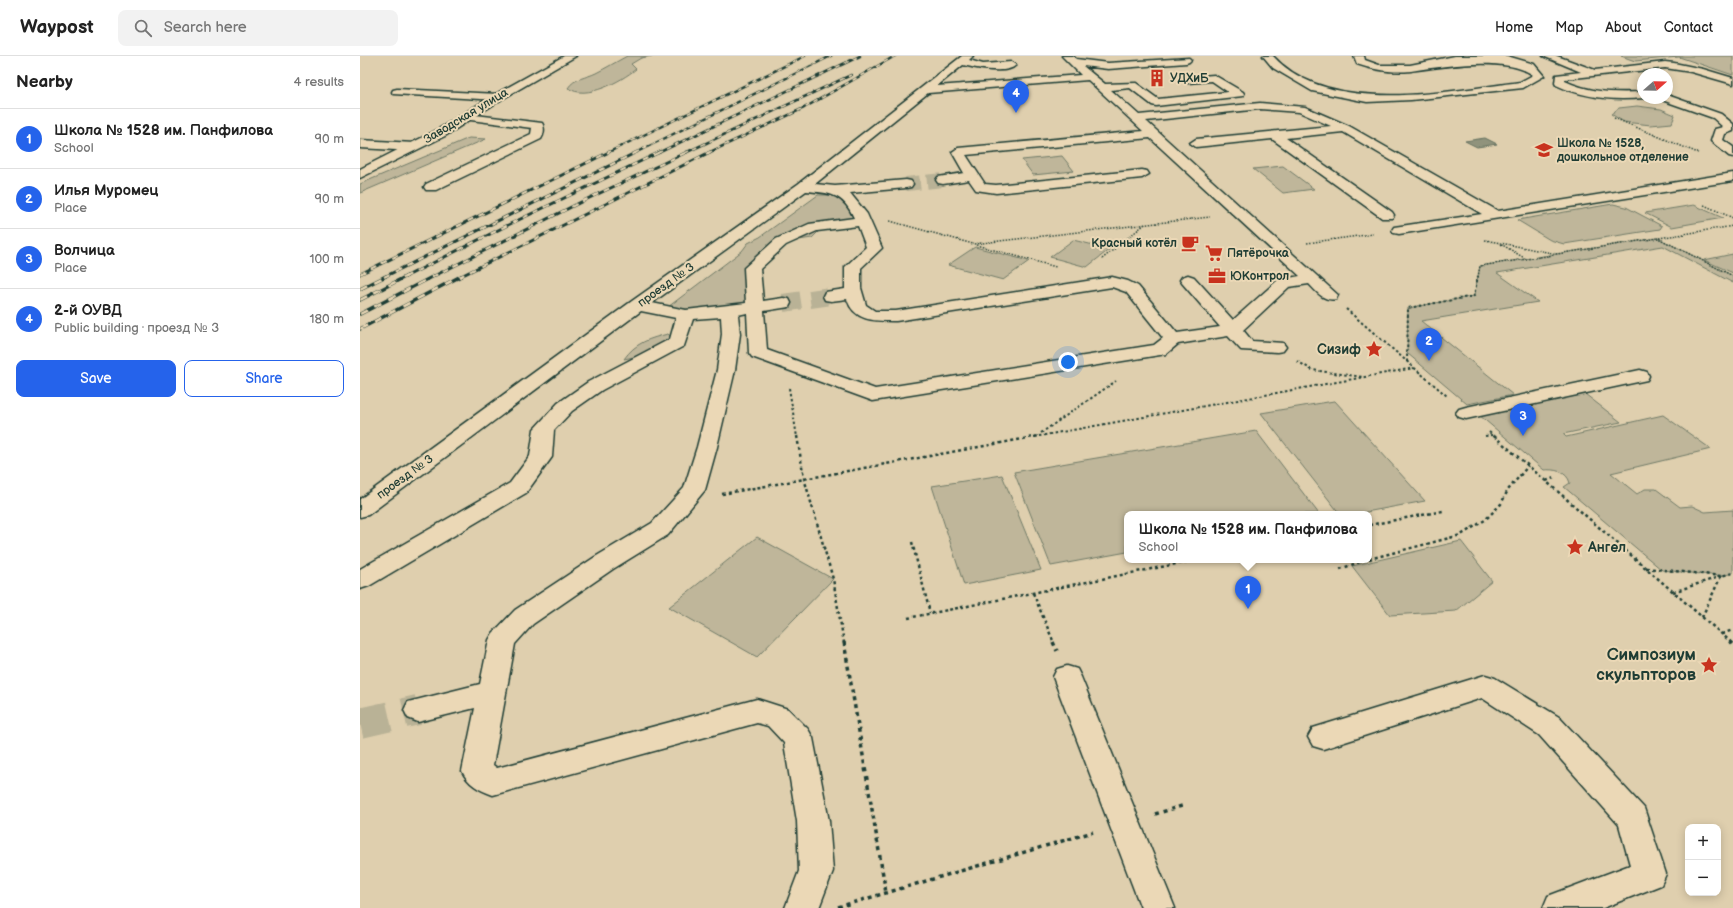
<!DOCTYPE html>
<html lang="en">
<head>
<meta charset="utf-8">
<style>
  body { margin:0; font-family:"Balsamiq Sans",sans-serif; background:#f2f2f2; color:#222 }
  .controls { position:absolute; right:12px; bottom:12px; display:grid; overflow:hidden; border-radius:8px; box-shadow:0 2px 10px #0003 }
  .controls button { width:36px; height:36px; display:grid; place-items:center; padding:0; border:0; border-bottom:1px solid #e0e0e0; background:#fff; color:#222; font:20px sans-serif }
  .compass { position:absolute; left:1277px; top:12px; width:36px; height:36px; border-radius:50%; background:#fff; box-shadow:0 2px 10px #0003; rotate:70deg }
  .you { position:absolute; left:708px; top:306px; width:14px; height:14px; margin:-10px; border:3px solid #fff; border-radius:50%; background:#1a73e8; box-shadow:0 0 0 6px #1a73e833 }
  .badge { display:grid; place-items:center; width:26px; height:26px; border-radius:50%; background:#2563eb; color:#fff; font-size:13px; font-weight:700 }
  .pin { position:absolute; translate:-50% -33px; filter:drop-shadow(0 1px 2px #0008) }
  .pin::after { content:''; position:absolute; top:21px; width:14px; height:12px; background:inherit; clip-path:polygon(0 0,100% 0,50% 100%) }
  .popup { position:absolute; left:764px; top:455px; width:248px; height:52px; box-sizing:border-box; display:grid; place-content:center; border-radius:8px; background:#fff; filter:drop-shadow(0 1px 3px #0005); font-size:13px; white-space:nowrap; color:#767676 }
  .popup b { font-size:15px; color:#222 }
  .popup::after { content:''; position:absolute; left:50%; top:100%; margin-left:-8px; border:8px solid transparent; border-top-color:#fff }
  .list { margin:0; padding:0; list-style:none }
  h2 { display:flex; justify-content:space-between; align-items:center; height:52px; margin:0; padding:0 16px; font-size:17px }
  h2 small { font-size:13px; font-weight:400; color:#767676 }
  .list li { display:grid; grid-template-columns:26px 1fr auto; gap:12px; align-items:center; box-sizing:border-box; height:60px; padding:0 16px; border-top:1px solid #e0e0e0 }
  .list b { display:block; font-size:15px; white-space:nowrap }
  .list p { margin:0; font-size:13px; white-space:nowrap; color:#767676 }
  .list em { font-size:13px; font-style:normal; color:#767676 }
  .actions { display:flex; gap:8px; padding:12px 16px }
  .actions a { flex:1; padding:9px 0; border:1px solid #2563eb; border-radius:8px; text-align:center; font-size:14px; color:#2563eb }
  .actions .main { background:#2563eb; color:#fff }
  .icon { flex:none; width:22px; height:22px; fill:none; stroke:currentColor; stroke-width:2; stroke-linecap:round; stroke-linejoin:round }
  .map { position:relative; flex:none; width:1373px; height:852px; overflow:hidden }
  header { display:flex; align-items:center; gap:24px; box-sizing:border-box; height:56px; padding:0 20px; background:#fff; border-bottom:1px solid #e0e0e0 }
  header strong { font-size:19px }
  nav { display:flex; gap:22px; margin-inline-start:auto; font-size:14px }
  .search { width:280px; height:36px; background:#f2f2f2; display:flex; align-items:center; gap:10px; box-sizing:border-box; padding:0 14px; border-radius:8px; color:#767676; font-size:15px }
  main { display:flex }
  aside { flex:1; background:#fff }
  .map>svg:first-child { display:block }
  .green { fill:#bfb69a; stroke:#6f7a67 }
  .water { fill:#90937c; stroke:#63715f }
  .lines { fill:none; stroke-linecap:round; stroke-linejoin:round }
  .minor-tunnel-far2 { stroke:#b9b296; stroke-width:14; stroke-dasharray:14 7; stroke-linecap:butt }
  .minor-tunnel-far1 { stroke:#b9b296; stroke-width:18; stroke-dasharray:18 9; stroke-linecap:butt }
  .minor-tunnel { stroke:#b9b296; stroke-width:30; stroke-dasharray:30 15; stroke-linecap:butt }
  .minor-casing { stroke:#1f3d34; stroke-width:3 }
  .major-casing { stroke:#1f3d34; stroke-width:3 }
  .path-far3 { stroke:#1f3d34; stroke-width:1.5; stroke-dasharray:1.5 1.5; stroke-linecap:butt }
  .path-far2 { stroke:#1f3d34; stroke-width:2; stroke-dasharray:2.5 2.5; stroke-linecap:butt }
  .path-far1 { stroke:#1f3d34; stroke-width:2.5; stroke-dasharray:3 3; stroke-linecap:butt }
  .path { stroke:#1f3d34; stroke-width:3.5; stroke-dasharray:4 4; stroke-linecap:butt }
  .minor { fill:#ebd8b6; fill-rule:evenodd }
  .major { fill:#ebd8b6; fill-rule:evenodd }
  .rail-far2-casing { stroke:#1f3d34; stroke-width:2.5 }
  .rail-far1-casing { stroke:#1f3d34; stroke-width:3 }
  .rail-casing { stroke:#1f3d34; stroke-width:3.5 }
  .rail-far2 { stroke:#ebd8b6; stroke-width:1.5; stroke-dasharray:4.5; stroke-linecap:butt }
  .rail-far1 { stroke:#ebd8b6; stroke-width:2; stroke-dasharray:6; stroke-linecap:butt }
  .rail { stroke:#ebd8b6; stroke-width:2.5; stroke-dasharray:8; stroke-linecap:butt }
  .labels { text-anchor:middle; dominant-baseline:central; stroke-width:4; stroke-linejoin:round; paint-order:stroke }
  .far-poi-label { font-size:12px; font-weight:bold; fill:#1f3d34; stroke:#ebd8b6; text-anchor:start }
  .far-street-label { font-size:12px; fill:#1f3d34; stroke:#ebd8b6 }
  .poi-label { font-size:14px; font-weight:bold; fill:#1f3d34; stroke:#ebd8b6; text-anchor:end }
  .near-poi-label { font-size:17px; font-weight:bold; fill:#1f3d34; stroke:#ebd8b6; text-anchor:end }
</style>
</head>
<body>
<header>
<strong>Waypost</strong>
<div class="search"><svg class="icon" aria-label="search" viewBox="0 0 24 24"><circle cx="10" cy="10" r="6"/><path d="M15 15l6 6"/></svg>Search here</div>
<nav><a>Home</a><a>Map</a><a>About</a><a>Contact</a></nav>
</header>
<main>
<aside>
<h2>Nearby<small>4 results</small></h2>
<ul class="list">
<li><span class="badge">1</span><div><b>Школа № 1528 им. Панфилова</b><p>School</p></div><em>90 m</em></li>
<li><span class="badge">2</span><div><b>Илья Муромец</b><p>Place</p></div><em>90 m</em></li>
<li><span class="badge">3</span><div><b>Волчица</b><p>Place</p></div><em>100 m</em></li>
<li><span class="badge">4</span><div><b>2-й ОУВД</b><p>Public building · проезд № 3</p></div><em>180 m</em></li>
</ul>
<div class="actions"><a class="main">Save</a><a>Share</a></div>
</aside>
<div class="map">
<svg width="1373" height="852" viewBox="0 0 1373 852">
  <rect width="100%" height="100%" fill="#dfcfae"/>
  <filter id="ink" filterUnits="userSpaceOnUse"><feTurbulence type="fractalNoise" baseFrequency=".025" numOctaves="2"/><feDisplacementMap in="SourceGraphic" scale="8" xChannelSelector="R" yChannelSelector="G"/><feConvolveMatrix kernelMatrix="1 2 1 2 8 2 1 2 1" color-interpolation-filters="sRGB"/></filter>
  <g filter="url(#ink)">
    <g class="green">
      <path d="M267,0H292L281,2L271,8L276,13C261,25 226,45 208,32C214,22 226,22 236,17C246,12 256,6 267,0Z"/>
      <path d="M1261,0H1373V19L1319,1L1275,5Z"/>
      <path d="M1277,50L1301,53L1315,59L1312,67L1291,69L1264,66L1251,58L1259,52Z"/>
      <path d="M109,82L126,83L0,137V128Z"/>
      <path d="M702,100L714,115L673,119L662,104Z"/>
      <path d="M923,110L954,133L923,137L893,113Z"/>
      <path d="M458,139H482L502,165L461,173L452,182L439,184L423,190L400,204L395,246L341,255L324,253L313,254L308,251L382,195L388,187L400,181Z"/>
      <path d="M1253,148L1266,151L1302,170L1300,173L1204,188L1190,184L1157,164Z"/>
      <path d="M1334,149L1363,162L1312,171L1285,157Z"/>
      <path d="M1298,182L1373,220V227L1303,190L1137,217L1178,246L1061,265L1153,339L1107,348L1047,297L1048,252L1114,240L1120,210Z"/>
      <path d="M713,184L750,193L727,211L690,201Z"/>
      <path d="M615,191L669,205L643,224L588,209Z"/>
      <path d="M1373,198V217L1344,204Z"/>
      <path d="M308,278L313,282L288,298L264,303C275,287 290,282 308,278Z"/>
      <path d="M1225,338L1261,366L1203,378L1206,381L1303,359L1351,393L1251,417L1277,438L1285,433H1296L1320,451L1332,450L1345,456L1373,454V517L1361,520L1302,514L1204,431L1210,427C1207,415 1194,413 1184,414L1119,359Z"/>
      <path d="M974,345H975L1065,445L995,458H980L901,357Z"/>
      <path d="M896,375L959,458H767V496L691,510L654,416Z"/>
      <path d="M642,419L681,514L604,529L572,430Z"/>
      <path d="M397,481L473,523L397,601L309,551Z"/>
      <path d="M1101,485L1132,525L1096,555L1030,559L992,510Z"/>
    </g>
    <path class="water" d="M1125,82L1137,88L1117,91L1105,85Z"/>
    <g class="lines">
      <path class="minor-tunnel-far2" d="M546,128L583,124"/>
      <path class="minor-tunnel-far1" d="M423,247L471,240"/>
      <path class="minor-tunnel" d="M0,667L58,654"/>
      <g class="minor-casing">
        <g id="minor">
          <path d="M602,0H613L609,4L623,8L651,6L656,9C647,19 615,12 603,9L577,30L721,19L702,0H713L716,3L748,7L829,2L831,4L829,6L826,7L748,13L723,10L745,28L776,27L798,43L868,36L852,25L828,27L823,24L828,21L854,19L883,36L884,38L883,40L796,50L792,49L770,32L751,34L779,59L900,47L945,51L989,70L1138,155L1373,117V125L1039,178L1034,177L1032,174L1034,171L1122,158L983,76L926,82L1032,156L1034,159L1032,162H1022L912,83L836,91L830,87L836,83L971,70L939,56L900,53L786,65L978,239L976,243C964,246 957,236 949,228L929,231L883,274L892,285L923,287L926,291L923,295L917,296L881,294L868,280L818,288L806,298L800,299L513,345L392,301L389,297L387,257L378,259L380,278L375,314L357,391L345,434L308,479L253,513L173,568L155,588L133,709L137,712L397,643L428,653L448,673L453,682L469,765L473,815L459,852H425L439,815L437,765L424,687L408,670L397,667L133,739C119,734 108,728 102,715L115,652L58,666L48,662L44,654L48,646L120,628L129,584L133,577L155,554L235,501L292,467L324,432L337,391L357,314L362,278L361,261L333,263L324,290L242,334L212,355L194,374L192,401L166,437L9,530L0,533V513L150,427L170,400L174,373L198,347L228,326L310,283L316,262L281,255L8,459L0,461V443L272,245L438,128ZM728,24L783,75L598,92L592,96L604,117L578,121L576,124L578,127L583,128L609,124L616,134L636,137L782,122L789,118L787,115L782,114L636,129L625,128L606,99L790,82L940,220L918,224L873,264L834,221L828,219L822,221L820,224L822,227L860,271L817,277L778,230L768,225L752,221L536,255H515L506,249L501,232V212L522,192L507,158L490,137L546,132L551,131L553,128L551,125L546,124L475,130L455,128L568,37ZM446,135C470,137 483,137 494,162L449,168L416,183L384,212L386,247L326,254L292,247ZM498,170L506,191L485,211V233L465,236L463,240L465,244L471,245L487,243C494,266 516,265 536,265L752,231L766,236L803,282L794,289L515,333L407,294L404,255L429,251L431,247L429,243L423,242L403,245L400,213L426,189L457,175Z"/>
          <path d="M903,0H913C969,61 1088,35 1160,26L1173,19C1146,0 1085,10 1051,15C1032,17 1014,14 997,8L994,0H1004L1005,4L1019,9H1050L1095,0H1147L1174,8L1184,20L1163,32L1051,44L1007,46L952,35L913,12Z"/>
          <path d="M1183,0H1197L1235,14L1305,6L1314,7L1343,13L1373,22V28L1331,16L1305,12L1205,23V25C1231,37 1255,37 1283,36L1284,42C1253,45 1224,42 1196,29L1195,27L1196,19L1221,16Z"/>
          <path d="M37,33L138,38L143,41L138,44L33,38L32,36L33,34Z"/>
          <path d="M1307,39L1361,58L1373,68V75L1365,78L1363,84L1373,91V101L1369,100L1351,85L1355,73L1363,71L1353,62L1302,44L1301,42H1307Z"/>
          <path d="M107,58L182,67C185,71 184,79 181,83L76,134H66L64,131L66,128L171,78L172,72L103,63L101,61L103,59Z"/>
          <path d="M0,84L54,87L60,91L54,95L0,92Z"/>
          <path d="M1280,314L1287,316L1289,320L1287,324L1106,363L1099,361L1096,357L1099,353L1106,351Z"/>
          <path d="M707,610L717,613L721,621L815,852H781L693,621L697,613Z"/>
          <path d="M1125,619L1135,622L1199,661L1284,752L1306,818L1301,829L1243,852H1183L1188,840L1270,809L1259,769L1179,679L1122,642L963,693L953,690L948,681L953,672Z"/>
        </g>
      </g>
      <g class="major-casing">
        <path id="major" d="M204,0H216L142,43L85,80L0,122V113L77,74L134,39Z"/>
      </g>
      <g class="path-far3">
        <path d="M1254,62L1338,97"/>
        <path d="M1344,149L1373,162"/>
        <path d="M530,165L613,188L850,161"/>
        <path d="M1299,182L1373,170"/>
        <path d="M1125,184L1197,198L1298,182L1373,220"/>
        <path d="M947,187L1013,178"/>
        <path d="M1141,188L1166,203"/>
        <path d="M616,189L696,211"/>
        <path d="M742,203L785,168"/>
        <path d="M1118,221L1120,210L1194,199"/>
      </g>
      <g class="path-far2">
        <path d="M986,253L1087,340"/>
        <path d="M937,305L952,314L1003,321"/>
        <path d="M1047,306L1048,252L1114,240L1118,220"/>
        <path d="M429,332L437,381"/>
        <path d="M1129,376L1135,381"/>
        <path d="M681,377L756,325"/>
        <path d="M1125,380L1132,379"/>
        <path d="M674,381L1054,312"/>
      </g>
      <g class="path-far1">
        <path d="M437,380L444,422L473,523L484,587"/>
        <path d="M1134,380L1372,587"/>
        <path d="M1186,425L1194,422"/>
        <path d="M362,438L679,380"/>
        <path d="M1009,469L1083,455"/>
        <path d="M552,486L570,557"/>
        <path d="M1009,503L1101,479L1125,464L1141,448L1148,434L1168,410"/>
        <path d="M1286,512L1361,520L1373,517"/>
        <path d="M980,513L1005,504"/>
        <path d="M1313,536L1359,521"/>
        <path d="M673,537L694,587"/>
        <path d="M1342,561L1361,520"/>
        <path d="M548,562L836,504"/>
        <path d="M1362,578L1373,574"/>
      </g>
      <g class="path">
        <path d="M484,586L526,837"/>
        <path d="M693,586L697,595"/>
        <path d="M1371,586L1373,588"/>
        <path d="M795,758L825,749"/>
        <path d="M478,851L733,776"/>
      </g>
      <use href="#minor" class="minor"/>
      <use href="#major" class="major"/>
      <g class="rail-far2-casing">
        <g id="rail-far2">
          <path d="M247,97L445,0"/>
          <path d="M275,97L471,0"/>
          <path d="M298,97L500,0"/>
          <path d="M325,97L491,19"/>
          <path d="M348,97L444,52L535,0"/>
        </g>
      </g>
      <g class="rail-far1-casing">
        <g id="rail-far1">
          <path d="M0,218L249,96"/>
          <path d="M24,221L277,96"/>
          <path d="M45,221L148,169L300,96"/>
          <path d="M72,221L223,145L327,96"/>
          <path d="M99,221L350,96"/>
        </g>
      </g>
      <g class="rail-casing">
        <g id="rail">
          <path d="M0,233L26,220"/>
          <path d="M0,244L47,220"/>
          <path d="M0,258L74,220"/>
          <path d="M0,273L101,220"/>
        </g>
      </g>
      <use href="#rail-far2" class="rail-far2"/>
      <use href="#rail-far1" class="rail-far1"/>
      <use href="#rail" class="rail"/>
    </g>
  </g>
  <defs>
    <g id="building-bare" transform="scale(1.38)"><path d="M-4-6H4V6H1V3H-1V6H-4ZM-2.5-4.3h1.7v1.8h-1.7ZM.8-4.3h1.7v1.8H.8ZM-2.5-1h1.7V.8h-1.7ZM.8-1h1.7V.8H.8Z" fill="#c8321e" stroke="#ebd8b6" stroke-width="2.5" paint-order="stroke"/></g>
    <g id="school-bare" transform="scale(1.38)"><path d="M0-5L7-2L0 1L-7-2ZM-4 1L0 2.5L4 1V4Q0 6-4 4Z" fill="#c8321e" stroke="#ebd8b6" stroke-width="2.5" paint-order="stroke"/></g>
    <g id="cafe-bare" transform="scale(1.38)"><path d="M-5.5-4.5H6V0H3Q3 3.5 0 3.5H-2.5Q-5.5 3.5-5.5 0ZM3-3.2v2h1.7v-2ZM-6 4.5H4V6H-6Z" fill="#c8321e" stroke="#ebd8b6" stroke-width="2.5" paint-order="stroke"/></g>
    <g id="supermarket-bare" transform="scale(1.38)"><path d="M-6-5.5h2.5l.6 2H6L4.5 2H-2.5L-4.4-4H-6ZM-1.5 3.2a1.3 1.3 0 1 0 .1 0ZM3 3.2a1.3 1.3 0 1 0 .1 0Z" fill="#c8321e" stroke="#ebd8b6" stroke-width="2.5" paint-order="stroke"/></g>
    <g id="office-bare" transform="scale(1.38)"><path d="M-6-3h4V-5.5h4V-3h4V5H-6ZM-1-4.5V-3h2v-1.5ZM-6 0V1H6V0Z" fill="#c8321e" stroke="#ebd8b6" stroke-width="2.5" paint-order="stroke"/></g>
    <g id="sight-bare" transform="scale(1.38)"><path d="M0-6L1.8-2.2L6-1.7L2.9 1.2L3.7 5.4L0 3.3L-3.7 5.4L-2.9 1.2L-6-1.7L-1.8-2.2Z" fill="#c8321e" stroke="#ebd8b6" stroke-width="2.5" paint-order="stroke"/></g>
  </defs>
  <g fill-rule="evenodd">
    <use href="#building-bare" x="797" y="22"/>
    <use href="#school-bare" x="1184" y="94"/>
    <use href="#cafe-bare" x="830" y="187"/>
    <use href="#supermarket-bare" x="854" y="197"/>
    <use href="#office-bare" x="857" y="220"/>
    <use href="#sight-bare" x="1014" y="293"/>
    <use href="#sight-bare" x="1215" y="491"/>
    <use href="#sight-bare" x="1349" y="609"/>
  </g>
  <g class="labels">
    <g class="far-poi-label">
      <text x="810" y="22">УДХиБ</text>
      <text x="1197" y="87">Школа № 1528,<tspan x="1197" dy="14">дошкольное отделение</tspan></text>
      <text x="817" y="187" text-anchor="end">Красный котёл</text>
      <text x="867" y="197">Пятёрочка</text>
      <text x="870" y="220">ЮКонтрол</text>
    </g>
    <g class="far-street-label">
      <text transform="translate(106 60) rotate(-31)">Заводская улица</text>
      <text transform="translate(306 229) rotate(-36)">проезд № 3</text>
      <text transform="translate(45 421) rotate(-36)">проезд № 3</text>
    </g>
    <g class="poi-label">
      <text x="1001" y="293">Сизиф</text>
      <text x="1228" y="491" text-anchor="start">Ангел</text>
    </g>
    <g class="near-poi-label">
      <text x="1336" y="599">Симпозиум<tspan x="1336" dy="20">скульпторов</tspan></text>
    </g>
  </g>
</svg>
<div class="controls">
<button>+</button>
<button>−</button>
</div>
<svg class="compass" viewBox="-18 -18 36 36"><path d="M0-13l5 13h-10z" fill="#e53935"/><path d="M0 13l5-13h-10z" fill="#767676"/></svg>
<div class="you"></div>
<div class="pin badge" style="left:888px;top:553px">1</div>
<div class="popup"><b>Школа № 1528 им. Панфилова</b>School</div>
<div class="pin badge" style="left:1069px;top:305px">2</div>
<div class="pin badge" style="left:1163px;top:380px">3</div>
<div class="pin badge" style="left:656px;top:57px">4</div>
</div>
</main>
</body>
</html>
